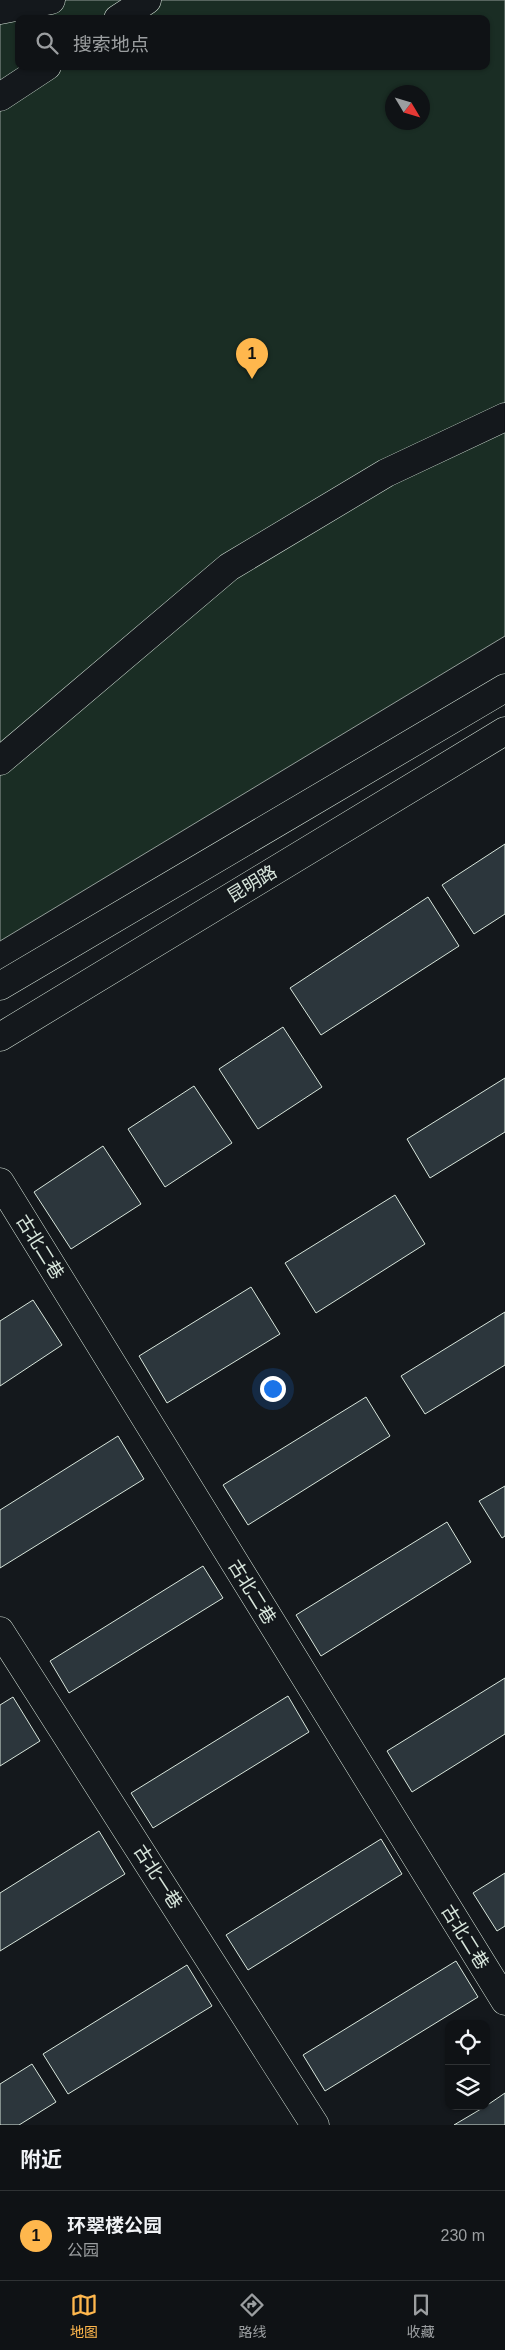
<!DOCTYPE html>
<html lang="zh">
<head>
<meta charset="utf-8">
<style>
  body { margin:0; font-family:Helvetica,"Noto Sans SC",sans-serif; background:#181b1e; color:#f1f3f6 }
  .controls { position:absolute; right:15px; bottom:15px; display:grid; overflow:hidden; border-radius:10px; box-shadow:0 1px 4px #0004 }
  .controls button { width:45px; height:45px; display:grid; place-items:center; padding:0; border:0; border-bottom:1px solid #2f3234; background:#0f1215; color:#f1f3f6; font:25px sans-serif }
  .compass { position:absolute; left:385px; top:85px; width:45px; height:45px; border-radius:50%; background:#0f1215; box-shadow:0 1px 4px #0004; rotate:128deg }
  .you { position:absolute; left:272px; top:1388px; width:18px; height:18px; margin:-12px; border:4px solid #fff; border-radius:50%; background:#1a73e8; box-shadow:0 0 0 8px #1a73e833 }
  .badge { display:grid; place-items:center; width:32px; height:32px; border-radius:50%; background:#ffb74d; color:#111; font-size:16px; font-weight:700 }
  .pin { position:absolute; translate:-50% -41px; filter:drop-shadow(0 1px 2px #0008) }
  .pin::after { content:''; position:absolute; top:26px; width:18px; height:15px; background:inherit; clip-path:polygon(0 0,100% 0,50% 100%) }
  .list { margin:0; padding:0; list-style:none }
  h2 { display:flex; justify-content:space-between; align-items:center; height:65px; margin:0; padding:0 20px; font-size:21px }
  h2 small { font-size:16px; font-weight:400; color:#9b9ea0 }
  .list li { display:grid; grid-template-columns:32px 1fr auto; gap:15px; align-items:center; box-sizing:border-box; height:90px; padding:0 20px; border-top:1px solid #2f3234 }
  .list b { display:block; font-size:19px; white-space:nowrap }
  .list p { margin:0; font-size:16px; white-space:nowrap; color:#9b9ea0 }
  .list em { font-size:16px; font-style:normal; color:#9b9ea0 }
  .icon { flex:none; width:28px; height:28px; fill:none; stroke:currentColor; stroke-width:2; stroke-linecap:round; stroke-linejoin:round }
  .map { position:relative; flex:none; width:505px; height:2125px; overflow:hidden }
  .search { position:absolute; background:#0f1215; box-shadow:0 1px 4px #0004; left:15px; right:15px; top:15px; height:55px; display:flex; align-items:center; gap:12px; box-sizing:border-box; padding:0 18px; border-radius:10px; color:#9b9ea0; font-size:19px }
  .sheet { height:155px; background:#0f1215 }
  nav { display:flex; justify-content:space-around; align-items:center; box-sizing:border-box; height:70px; border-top:1px solid #2f3234; background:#0f1215; font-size:14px; color:#9b9ea0 }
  nav a { display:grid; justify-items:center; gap:2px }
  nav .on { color:#ffb74d }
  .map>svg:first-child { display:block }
  .green { fill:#1a2d24; stroke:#939e99; fill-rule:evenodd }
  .building { fill:#2c363c; stroke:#d8e6dc }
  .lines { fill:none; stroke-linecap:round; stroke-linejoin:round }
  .minor-casing { stroke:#d8e6dc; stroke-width:29 }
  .major-casing { stroke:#d8e6dc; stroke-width:29 }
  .minor { stroke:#14181c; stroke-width:28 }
  .major { stroke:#14181c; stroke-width:28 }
  .labels { text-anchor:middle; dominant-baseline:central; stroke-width:4; stroke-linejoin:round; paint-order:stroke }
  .street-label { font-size:18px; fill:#d8e6dc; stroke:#14181c }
</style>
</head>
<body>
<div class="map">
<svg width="505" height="2125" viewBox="0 0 505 2125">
  <rect width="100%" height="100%" fill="#14181c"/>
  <path class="green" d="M0,0H505V636L0,941ZM19,19H486V66H19ZM392,92H422V122H392Z"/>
  <g class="building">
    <path d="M505,844V914L474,934L442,885Z"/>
    <path d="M428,897L459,946L321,1035L290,988Z"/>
    <path d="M283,1027L322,1087L258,1129L219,1069Z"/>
    <path d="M505,1078V1132L430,1178L407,1139Z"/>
    <path d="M194,1086L232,1143L165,1187L128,1129Z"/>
    <path d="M103,1146L141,1204L71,1249L34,1192Z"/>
    <path d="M395,1195L425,1244L316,1313L285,1263Z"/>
    <path d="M251,1287L280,1334L167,1403L139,1356Z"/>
    <path d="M33,1300L62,1345L0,1386V1321Z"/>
    <path d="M505,1312V1365L425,1414L401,1376Z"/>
    <path d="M366,1397L390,1436L248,1525L223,1485Z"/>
    <path d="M118,1436L144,1479L0,1568V1510Z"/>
    <path d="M505,1486V1536L502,1538L479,1501Z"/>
    <path d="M447,1522L471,1562L321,1656L296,1615Z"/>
    <path d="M203,1566L223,1598L69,1693L50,1661Z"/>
    <path d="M505,1678V1734L412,1792L387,1751Z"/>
    <path d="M288,1696L309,1732L153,1828L131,1793Z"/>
    <path d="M13,1697L40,1741L0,1766V1705Z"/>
    <path d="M99,1831L125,1874L0,1951V1893Z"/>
    <path d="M381,1839L402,1874L248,1970L226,1935Z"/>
    <path d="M505,1873V1926L497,1931L473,1893Z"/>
    <path d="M456,1961L478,1997L325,2091L303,2055Z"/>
    <path d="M187,1965L212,2006L68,2094L43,2054Z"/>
    <path d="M32,2064L56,2102L19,2125H0V2084Z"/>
    <path d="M505,2093V2125H454L486,2106Z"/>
  </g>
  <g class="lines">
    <g class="minor-casing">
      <g id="minor">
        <path d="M0,10L51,0"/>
        <path d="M118,19L147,0"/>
        <path d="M0,97L47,66"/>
        <path d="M0,761L229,567L386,473L505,417"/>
        <path d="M0,1182L505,2001"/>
        <path d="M0,1631L315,2125"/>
      </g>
    </g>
    <g class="major-casing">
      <g id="major">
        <path d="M0,986L505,688"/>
        <path d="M0,1037L505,731"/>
      </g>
    </g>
    <use href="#minor" class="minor"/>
    <use href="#major" class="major"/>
  </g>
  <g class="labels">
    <g class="street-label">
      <text transform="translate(252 884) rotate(-31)">昆明路</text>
      <text transform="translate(40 1247) rotate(58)">古北二巷</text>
      <text transform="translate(252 1592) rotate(58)">古北二巷</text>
      <text transform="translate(158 1877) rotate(57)">古北一巷</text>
      <text transform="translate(465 1937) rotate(58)">古北二巷</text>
    </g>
  </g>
</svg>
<div class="controls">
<button><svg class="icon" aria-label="locate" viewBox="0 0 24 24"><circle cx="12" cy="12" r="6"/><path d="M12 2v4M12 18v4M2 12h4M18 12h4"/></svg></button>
<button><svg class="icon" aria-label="layers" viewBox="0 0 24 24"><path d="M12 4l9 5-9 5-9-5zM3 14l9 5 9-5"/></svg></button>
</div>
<svg class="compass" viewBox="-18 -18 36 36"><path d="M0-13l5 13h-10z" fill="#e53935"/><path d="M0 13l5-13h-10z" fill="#9b9ea0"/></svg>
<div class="you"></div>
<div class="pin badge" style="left:252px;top:379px">1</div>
<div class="search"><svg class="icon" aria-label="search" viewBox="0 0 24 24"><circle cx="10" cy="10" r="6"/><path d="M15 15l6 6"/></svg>搜索地点</div>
</div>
<section class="sheet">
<h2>附近<small></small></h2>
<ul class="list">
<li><span class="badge">1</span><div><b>环翠楼公园</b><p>公园</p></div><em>230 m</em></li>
</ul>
</section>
<nav>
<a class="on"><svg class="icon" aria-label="map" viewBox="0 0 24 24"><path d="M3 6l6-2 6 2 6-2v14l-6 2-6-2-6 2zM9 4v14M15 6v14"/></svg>地图</a>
<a><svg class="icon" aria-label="directions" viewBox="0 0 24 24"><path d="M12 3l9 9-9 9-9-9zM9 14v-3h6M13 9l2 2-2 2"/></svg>路线</a>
<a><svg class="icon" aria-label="saved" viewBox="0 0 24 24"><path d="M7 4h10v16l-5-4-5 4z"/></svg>收藏</a>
</nav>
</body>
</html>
